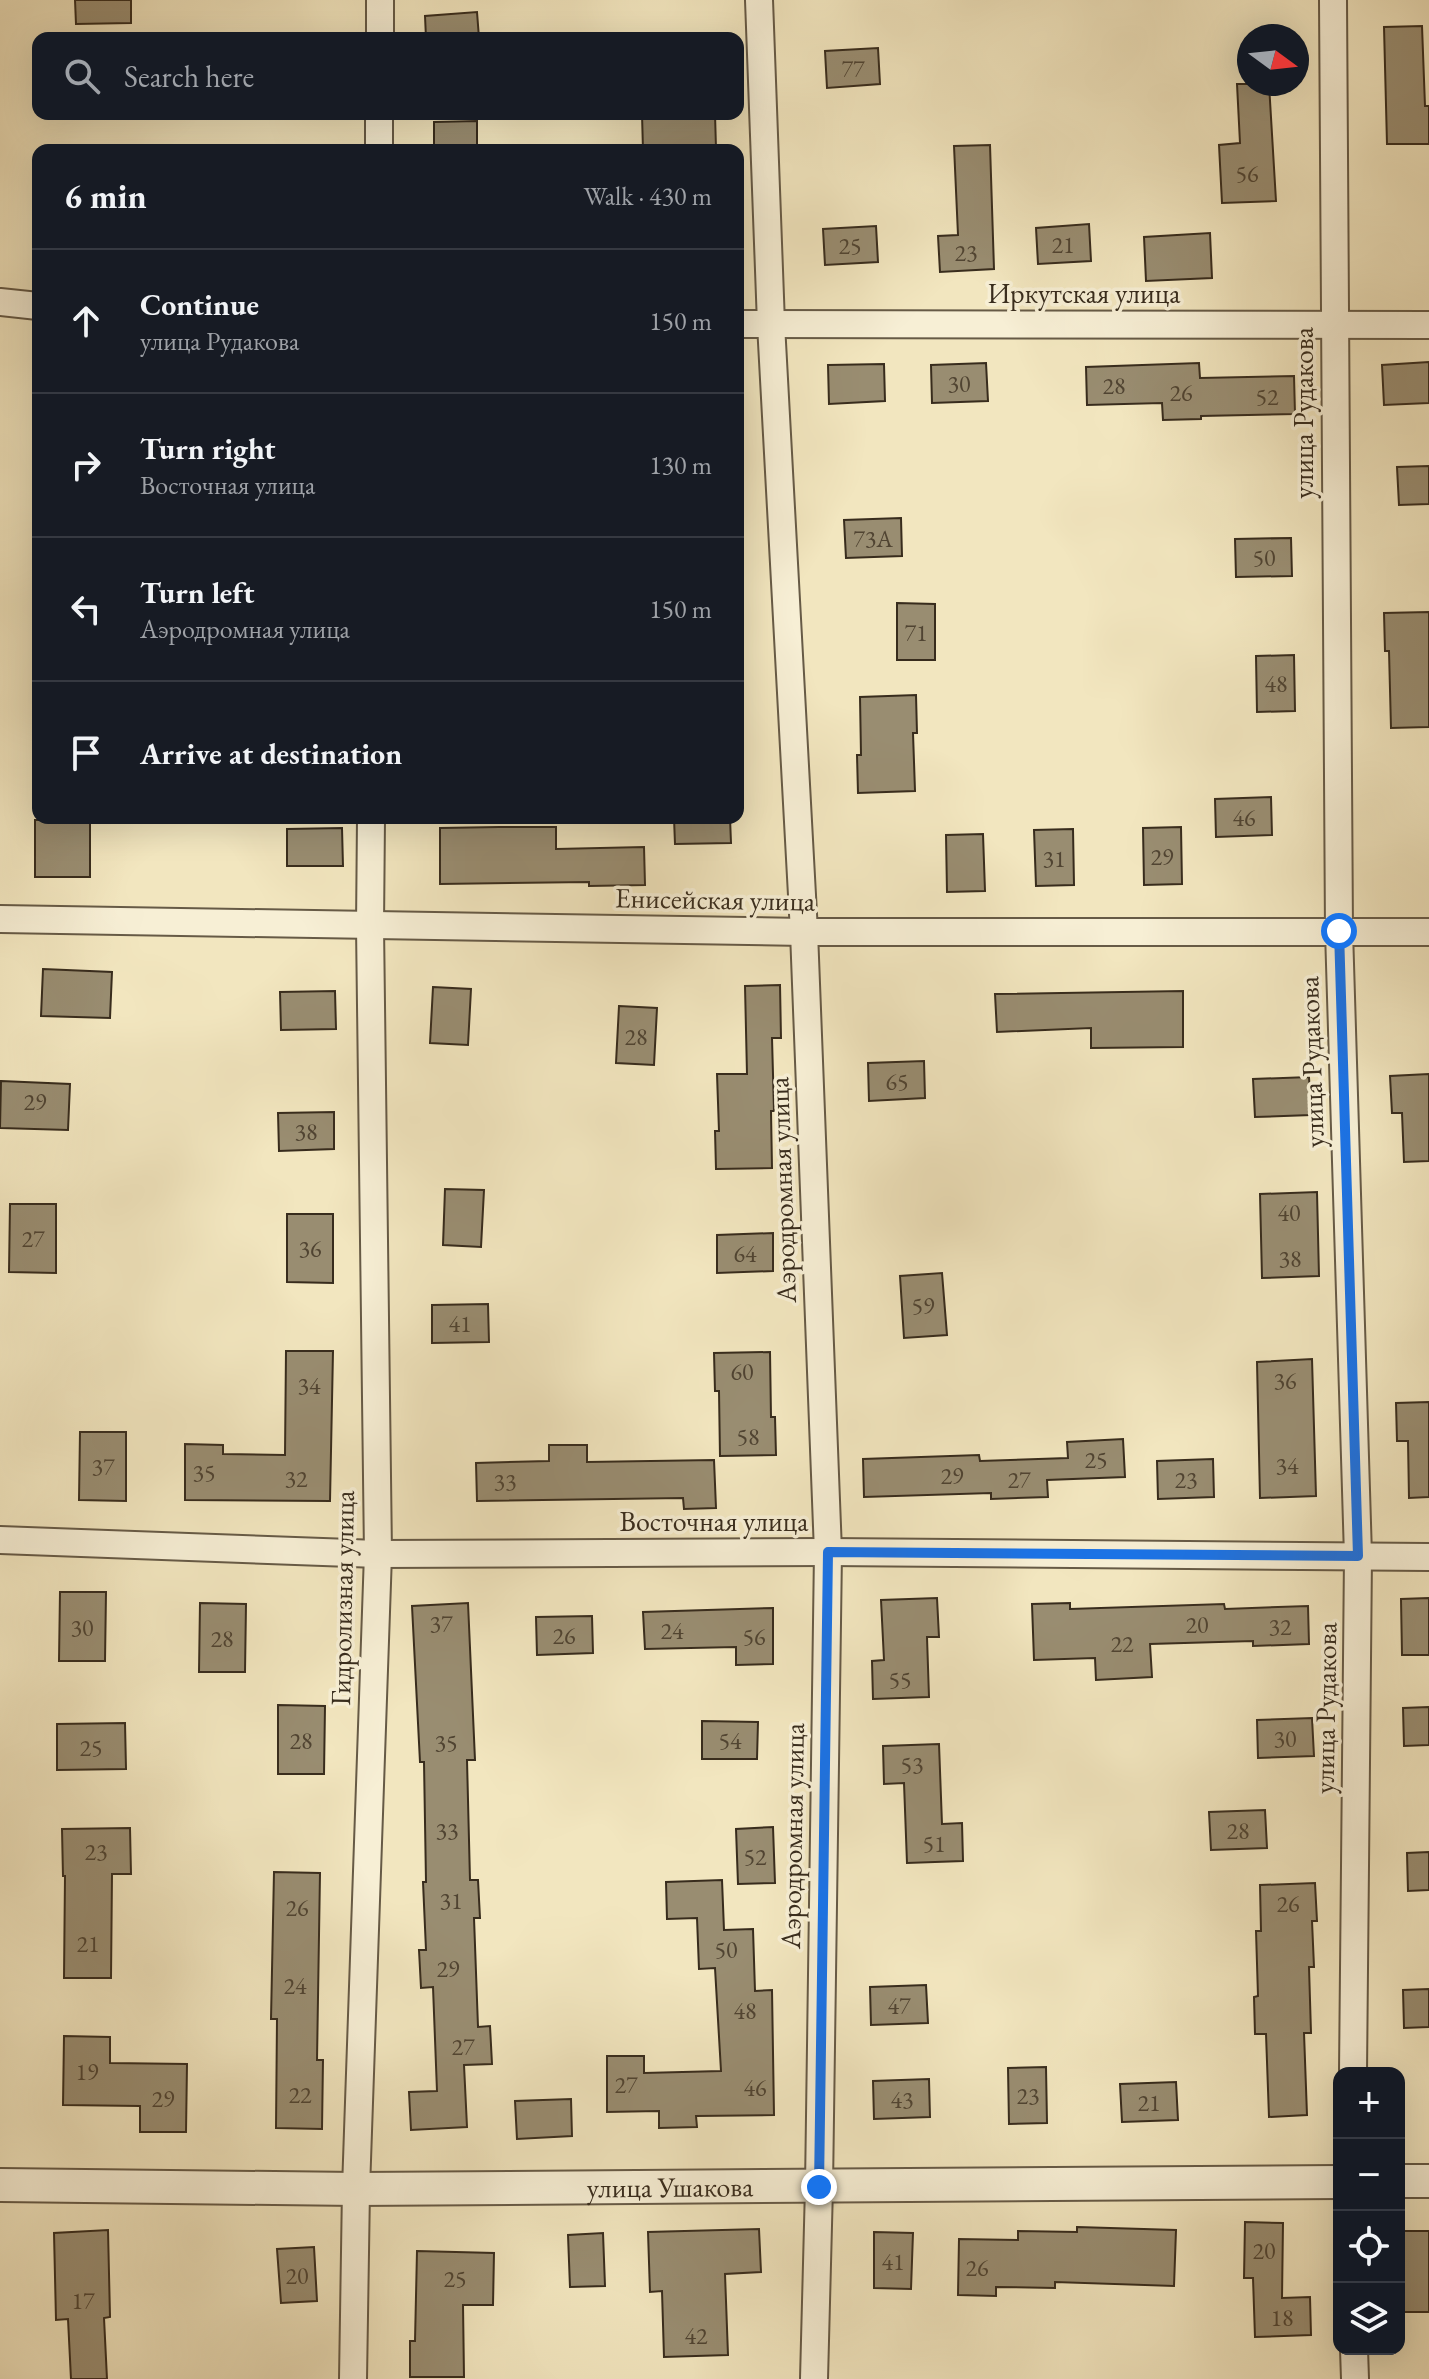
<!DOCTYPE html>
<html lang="en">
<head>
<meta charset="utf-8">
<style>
  body { margin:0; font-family:"EB Garamond",serif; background:#242831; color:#f1f3f6 }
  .controls { position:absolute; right:24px; bottom:24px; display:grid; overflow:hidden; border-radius:16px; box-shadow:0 8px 32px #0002 }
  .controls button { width:72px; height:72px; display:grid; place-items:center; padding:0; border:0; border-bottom:2px solid #363941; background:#171b24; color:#f1f3f6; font:40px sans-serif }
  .compass { position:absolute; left:1237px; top:24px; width:72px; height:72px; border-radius:50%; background:#171b24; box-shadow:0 8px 32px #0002; rotate:105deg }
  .stop { position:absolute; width:24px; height:24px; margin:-18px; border:6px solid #1a73e8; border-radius:50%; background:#fff }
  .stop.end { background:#1a73e8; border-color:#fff; box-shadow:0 2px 8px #0008 }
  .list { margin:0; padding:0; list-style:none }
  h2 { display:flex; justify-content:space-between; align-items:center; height:104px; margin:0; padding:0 32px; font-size:34px }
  h2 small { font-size:26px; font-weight:400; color:#9ea1a6 }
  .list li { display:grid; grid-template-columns:52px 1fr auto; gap:24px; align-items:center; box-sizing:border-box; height:144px; padding:0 32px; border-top:2px solid #363941 }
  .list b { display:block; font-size:30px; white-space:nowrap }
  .list p { margin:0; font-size:26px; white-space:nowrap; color:#9ea1a6 }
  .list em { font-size:26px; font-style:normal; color:#9ea1a6 }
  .icon { flex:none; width:44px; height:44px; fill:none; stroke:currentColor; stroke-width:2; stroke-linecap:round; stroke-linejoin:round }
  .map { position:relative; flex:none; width:1429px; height:2379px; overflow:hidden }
  .search { position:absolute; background:#171b24; box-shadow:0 8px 32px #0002; left:32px; top:32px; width:712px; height:88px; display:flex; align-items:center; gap:20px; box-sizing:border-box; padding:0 28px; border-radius:16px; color:#9ea1a6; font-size:30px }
  .panel { position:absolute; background:#171b24; box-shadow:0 8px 32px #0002; left:32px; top:144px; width:712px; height:680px; border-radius:16px }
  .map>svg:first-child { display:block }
  .building { fill:#998d71; stroke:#382c1d; stroke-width:2 }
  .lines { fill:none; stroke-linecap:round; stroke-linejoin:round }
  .minor-casing { stroke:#665a46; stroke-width:30 }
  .tertiary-casing { stroke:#665a46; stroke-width:36 }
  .minor { stroke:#f7efd5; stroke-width:26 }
  .tertiary { stroke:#f7efd5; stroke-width:32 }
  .route { stroke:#1a73e8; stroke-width:10 }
  .labels { text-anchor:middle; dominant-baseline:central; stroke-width:7; stroke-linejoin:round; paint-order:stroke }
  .number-label { font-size:24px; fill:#504432 }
  .street-label { font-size:28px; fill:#382c1d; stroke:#f7efd5 }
</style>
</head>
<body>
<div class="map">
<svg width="1429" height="2379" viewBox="0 0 1429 2379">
  <rect width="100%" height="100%" fill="#f2e6bf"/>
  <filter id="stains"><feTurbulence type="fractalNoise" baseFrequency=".0025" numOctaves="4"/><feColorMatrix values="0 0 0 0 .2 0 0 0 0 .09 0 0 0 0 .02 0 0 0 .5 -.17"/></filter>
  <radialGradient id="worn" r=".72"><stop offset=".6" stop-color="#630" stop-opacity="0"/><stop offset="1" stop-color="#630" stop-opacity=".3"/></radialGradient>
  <g class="building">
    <path d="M75,0H131V23L76,24Z"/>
    <path d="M477,12L479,38H426L425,16Z"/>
    <path d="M1422,26L1425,106H1429V144H1387L1384,27Z"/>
    <path d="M878,48L880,84L827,88L825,51Z"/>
    <path d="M1237,84H1269L1276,201L1222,203L1219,145L1240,143Z"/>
    <path d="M642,114H715L716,148L643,150Z"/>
    <path d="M477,121V150H434V122Z"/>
    <path d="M990,145L994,269L940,272L938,236L958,235L954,146Z"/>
    <path d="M1089,224L1091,261L1038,264L1036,228Z"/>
    <path d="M876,226L878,262L825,265L823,229Z"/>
    <path d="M1210,233L1212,278L1146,281L1144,237Z"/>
    <path d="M1429,362V403L1384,405L1382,365Z"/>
    <path d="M986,363L988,401L932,403L931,365Z"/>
    <path d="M1199,363L1200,378L1294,376L1295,414L1201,416V419L1163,420L1162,403L1087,405L1086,367Z"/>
    <path d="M884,364L885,401L829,404L828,365Z"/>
    <path d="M1429,466V504L1399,505L1397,467Z"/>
    <path d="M901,518L902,556L846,558L844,520Z"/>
    <path d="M1291,538L1292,576L1236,577L1235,539Z"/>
    <path d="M897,603L935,604V660H897Z"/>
    <path d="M1429,612V727L1391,728L1389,651H1385L1384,613Z"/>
    <path d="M1294,655L1295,711L1257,712L1256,656Z"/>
    <path d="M916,695L917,733H913L915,791L858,793L857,755H861L860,697Z"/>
    <path d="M1271,797L1272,835L1216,837L1215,799Z"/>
    <path d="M674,818H730L731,843L675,844Z"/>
    <rect x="35" y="820" width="55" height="57"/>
    <path d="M499,827H556V849L644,847L645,885L589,886V882L440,884V828Z"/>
    <path d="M1181,827L1182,884L1144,885L1143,828Z"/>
    <path d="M342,828L343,866H287V829Z"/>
    <path d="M1073,829L1074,885L1036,886L1034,830Z"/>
    <path d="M983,834L985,891L947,892L946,835Z"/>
    <path d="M43,969L112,972L110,1018L41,1016Z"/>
    <path d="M780,985L781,1038H772L774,1111H771L772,1168L716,1169L715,1131H719L717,1074H747L745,986Z"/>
    <path d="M433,987L471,989L468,1045L430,1043Z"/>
    <path d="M335,991L336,1029L281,1030L280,992Z"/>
    <path d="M1183,991V1047L1091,1048V1028L997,1032L995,994Z"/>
    <path d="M619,1006L657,1008L654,1065L616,1063Z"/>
    <path d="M924,1061L925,1098L869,1101L868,1063Z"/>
    <path d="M1429,1074V1161L1404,1162L1402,1113H1392L1390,1076Z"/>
    <path d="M1309,1077L1311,1115L1255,1117L1253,1079Z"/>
    <path d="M1,1081L70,1084L68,1130L0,1128Z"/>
    <path d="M334,1112V1149L279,1151L278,1113Z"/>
    <path d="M445,1189L484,1190L481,1247L443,1245Z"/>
    <path d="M1317,1192L1319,1276L1262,1278L1260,1194Z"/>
    <path d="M10,1204H56V1273L9,1272Z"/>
    <path d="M287,1214H333V1283L287,1282Z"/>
    <path d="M773,1233V1271L717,1273V1235Z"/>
    <path d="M942,1273L947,1335L904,1338L900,1276Z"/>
    <path d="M488,1304L489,1342L432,1343V1305Z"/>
    <path d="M286,1351H333L330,1501L185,1500V1444L223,1445V1454L285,1455Z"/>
    <path d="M770,1352L771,1417H775L776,1455L720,1456L719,1391H715L714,1353Z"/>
    <path d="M1312,1359L1316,1496L1260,1498L1257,1362Z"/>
    <path d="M1429,1402V1497L1409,1498L1408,1441H1397L1396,1403Z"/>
    <path d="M80,1432H126V1501L79,1500Z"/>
    <path d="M1123,1439L1125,1477L1047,1480L1048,1497L991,1499V1493L864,1497L863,1459L979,1455L980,1461L1068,1458L1067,1442Z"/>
    <path d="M549,1445H587V1462L714,1460L716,1508L684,1509L683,1498L477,1501L476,1463L549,1461Z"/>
    <path d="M1213,1459L1214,1497L1158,1499L1157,1461Z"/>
    <path d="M60,1592H106L105,1661H59Z"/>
    <path d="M937,1598L939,1637H927L929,1697L873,1699L872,1661L884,1660L881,1600Z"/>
    <path d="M1429,1598V1655H1402L1401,1599Z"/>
    <path d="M200,1603L246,1604L245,1672H199Z"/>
    <path d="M468,1603L475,1760H467L470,1880H478L480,1918H474L478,2027L490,2026L492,2064L464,2065L467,2127L411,2130L409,2092L437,2091L433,1987L421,1988L419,1950H426L423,1882H426L424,1762H420L412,1606Z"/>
    <path d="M1070,1603V1609L1224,1604L1225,1609L1308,1606L1309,1644L1253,1646V1641L1150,1644L1152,1677L1096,1680L1095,1658L1034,1660L1032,1604Z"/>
    <path d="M773,1608V1664L736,1665V1647L645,1649L643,1612Z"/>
    <path d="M592,1616L593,1653L537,1655L536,1617Z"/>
    <path d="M278,1705L325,1706L324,1774H278Z"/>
    <path d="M1429,1707V1745L1404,1746L1403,1708Z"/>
    <path d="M1312,1718L1314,1756L1258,1758L1257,1720Z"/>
    <path d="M702,1721L758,1722L757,1759H702Z"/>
    <path d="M125,1723L126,1769L57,1770V1724Z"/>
    <path d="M939,1744L942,1824L962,1823L963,1861L907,1863L904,1783L884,1784L883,1746Z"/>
    <path d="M1265,1810L1267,1848L1211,1850L1209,1812Z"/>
    <path d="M773,1827L775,1883L738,1884L736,1829Z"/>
    <path d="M130,1828L131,1874H112L111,1978H64L65,1876H63L62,1829Z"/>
    <path d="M1429,1852V1890L1408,1891L1407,1853Z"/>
    <path d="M274,1872L320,1873L317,2060H323L322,2129L276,2128L277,2019H271Z"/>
    <path d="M722,1880L724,1930L753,1929L755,1991L772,1990L774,2115L696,2116L697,2127L659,2128V2111L607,2112V2056H644V2073L721,2071L715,1968L699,1969L697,1918L667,1919L666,1882Z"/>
    <path d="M1315,1883L1317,1921H1312L1314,1967H1309L1311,2033H1304L1307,2115L1269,2117L1266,2034H1255L1254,1997L1258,1996L1256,1931H1261L1260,1885Z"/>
    <path d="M926,1985L928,2023L871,2025L870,1987Z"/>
    <path d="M1429,1989V2027L1404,2028L1403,1990Z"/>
    <path d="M64,2036L110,2037V2063L187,2064L186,2132H140V2106L63,2105Z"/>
    <path d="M1046,2067L1047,2123L1009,2124L1008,2068Z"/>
    <path d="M929,2079L930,2117L874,2119L873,2081Z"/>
    <path d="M1176,2082L1178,2120L1122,2122L1120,2084Z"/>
    <path d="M571,2099L572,2136L517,2139L515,2101Z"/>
    <path d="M1245,2222L1283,2223L1282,2298L1310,2297L1311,2335L1255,2337L1253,2278H1244Z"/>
    <path d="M1077,2227L1176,2230L1174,2286L1055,2282V2288L996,2287V2296L958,2295L959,2239L1018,2240V2231L1077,2232Z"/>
    <path d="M759,2229L761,2272L725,2274L728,2355L664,2357L662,2291L650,2292L648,2232Z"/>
    <path d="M108,2230L110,2317L104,2318L107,2379H71L68,2319L56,2320L54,2233Z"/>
    <path d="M1399,2231H1429V2312H1400Z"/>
    <path d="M874,2232L913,2233L911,2289L874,2288Z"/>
    <path d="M603,2233L605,2286L570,2287L568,2235Z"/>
    <path d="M314,2247L317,2301L281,2303L277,2249Z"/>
    <path d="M417,2251L494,2253L493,2305H463L464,2377H410V2341H415Z"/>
  </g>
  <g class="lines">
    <g class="minor-casing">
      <g id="minor">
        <path d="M759,0L771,324L804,932L828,1552L819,2187L814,2379"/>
        <path d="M1333,0L1339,931L1358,1556L1353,2073"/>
        <path d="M380,38V0"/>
        <path d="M379,150V114"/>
        <path d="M0,302L38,306"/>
        <path d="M738,324L1429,325"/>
        <path d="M0,919L804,932H1429"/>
        <path d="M0,1540L378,1554L828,1552L1429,1557"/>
        <path d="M1354,2349L1355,2379"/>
        <path d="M353,2379L356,2189L378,1554L370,926L371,818"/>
      </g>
    </g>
    <g class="tertiary-casing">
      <g id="tertiary">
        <path d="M1399,2181H1429"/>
        <path id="s1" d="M0,2185L356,2189L1339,2182"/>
      </g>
    </g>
    <use href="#minor" class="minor"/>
    <use href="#tertiary" class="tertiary"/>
  </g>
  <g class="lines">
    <path class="route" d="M819,2187L828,1552L1358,1556L1339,931"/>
  </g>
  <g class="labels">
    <g class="number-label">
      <text x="853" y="68">77</text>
      <text x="1247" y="173">56</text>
      <text x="1063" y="244">21</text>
      <text x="850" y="245">25</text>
      <text x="966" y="252">23</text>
      <text x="959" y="383">30</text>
      <text x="1114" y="385">28</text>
      <text x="1181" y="392">26</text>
      <text x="1267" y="396">52</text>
      <text x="873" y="538">73А</text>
      <text x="1264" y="557">50</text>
      <text x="916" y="632">71</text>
      <text x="1276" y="683">48</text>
      <text x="1244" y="817">46</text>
      <text x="1162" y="856">29</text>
      <text x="1054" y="858">31</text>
      <text x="636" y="1036">28</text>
      <text x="897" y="1081">65</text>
      <text x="35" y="1101">29</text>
      <text x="306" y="1131">38</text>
      <text x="1289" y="1212">40</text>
      <text x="33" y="1238">27</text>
      <text x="310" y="1248">36</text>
      <text x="745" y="1253">64</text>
      <text x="1290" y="1258">38</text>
      <text x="923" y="1305">59</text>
      <text x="460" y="1323">41</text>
      <text x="742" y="1371">60</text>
      <text x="1285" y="1380">36</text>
      <text x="309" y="1385">34</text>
      <text x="748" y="1436">58</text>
      <text x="1096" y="1459">25</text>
      <text x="1287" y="1465">34</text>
      <text x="103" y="1466">37</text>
      <text x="204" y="1472">35</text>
      <text x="952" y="1475">29</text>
      <text x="296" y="1478">32</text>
      <text x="1019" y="1479">27</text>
      <text x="1186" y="1479">23</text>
      <text x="505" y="1481">33</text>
      <text x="441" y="1623">37</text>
      <text x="1197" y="1624">20</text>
      <text x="1280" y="1626">32</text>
      <text x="82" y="1627">30</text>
      <text x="672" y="1630">24</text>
      <text x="564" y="1635">26</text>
      <text x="754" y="1636">56</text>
      <text x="222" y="1638">28</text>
      <text x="1122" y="1643">22</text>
      <text x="900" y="1679">55</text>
      <text x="1285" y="1738">30</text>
      <text x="301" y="1740">28</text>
      <text x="730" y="1740">54</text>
      <text x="446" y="1742">35</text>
      <text x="91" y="1747">25</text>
      <text x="912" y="1764">53</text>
      <text x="447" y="1830">33</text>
      <text x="1238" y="1830">28</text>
      <text x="934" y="1843">51</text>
      <text x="96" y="1851">23</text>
      <text x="755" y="1856">52</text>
      <text x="451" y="1900">31</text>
      <text x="1288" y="1903">26</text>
      <text x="297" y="1907">26</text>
      <text x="88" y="1943">21</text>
      <text x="726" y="1949">50</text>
      <text x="448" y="1968">29</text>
      <text x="295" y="1985">24</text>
      <text x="899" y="2005">47</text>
      <text x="745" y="2010">48</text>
      <text x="463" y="2046">27</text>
      <text x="87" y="2071">19</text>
      <text x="626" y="2084">27</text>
      <text x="755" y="2087">46</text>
      <text x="300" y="2094">22</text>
      <text x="1028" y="2095">23</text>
      <text x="163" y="2098">29</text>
      <text x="902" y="2099">43</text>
      <text x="1149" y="2102">21</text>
      <text x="1264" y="2250">20</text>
      <text x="893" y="2261">41</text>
      <text x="977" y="2267">26</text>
      <text x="297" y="2275">20</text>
      <text x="455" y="2278">25</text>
      <text x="83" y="2300">17</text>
      <text x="1282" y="2317">18</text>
      <text x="696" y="2335">42</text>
    </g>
    <g class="street-label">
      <text x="1084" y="293">Иркутская улица</text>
      <text transform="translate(1303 413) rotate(-90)">улица Рудакова</text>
      <text transform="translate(715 899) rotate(1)">Енисейская улица</text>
      <text transform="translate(1311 1062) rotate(-92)">улица Рудакова</text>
      <text transform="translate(782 1190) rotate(-92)">Аэродромная улица</text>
      <text x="714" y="1521">Восточная улица</text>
      <text transform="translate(342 1598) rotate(-89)">Гидролизная улица</text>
      <text transform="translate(1325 1708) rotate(-89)">улица Рудакова</text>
      <text transform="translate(792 1836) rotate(-89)">Аэродромная улица</text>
      <text stroke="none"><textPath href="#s1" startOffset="670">улица Ушакова</textPath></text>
    </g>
  </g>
  <rect width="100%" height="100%" filter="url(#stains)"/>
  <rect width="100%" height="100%" fill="url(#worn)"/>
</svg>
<div class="controls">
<button>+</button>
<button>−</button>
<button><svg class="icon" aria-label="locate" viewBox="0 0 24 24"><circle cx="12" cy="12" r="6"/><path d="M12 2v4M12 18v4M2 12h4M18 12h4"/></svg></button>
<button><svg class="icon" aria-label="layers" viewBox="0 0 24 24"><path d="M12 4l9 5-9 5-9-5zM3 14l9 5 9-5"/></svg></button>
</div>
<svg class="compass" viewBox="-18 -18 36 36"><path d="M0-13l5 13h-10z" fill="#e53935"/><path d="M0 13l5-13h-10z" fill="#9ea1a6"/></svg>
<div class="stop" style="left:1339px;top:931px"></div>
<div class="stop end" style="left:819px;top:2187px"></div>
<div class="search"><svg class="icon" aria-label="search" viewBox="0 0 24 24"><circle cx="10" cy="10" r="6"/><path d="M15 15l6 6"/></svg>Search here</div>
<section class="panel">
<h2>6 min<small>Walk · 430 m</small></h2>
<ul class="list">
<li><svg class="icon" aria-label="ahead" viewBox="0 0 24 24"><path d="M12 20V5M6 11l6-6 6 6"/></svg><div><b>Continue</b><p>улица Рудакова</p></div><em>150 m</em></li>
<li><svg class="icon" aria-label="right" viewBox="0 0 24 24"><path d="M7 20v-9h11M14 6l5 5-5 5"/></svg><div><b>Turn right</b><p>Восточная улица</p></div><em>130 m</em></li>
<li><svg class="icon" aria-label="left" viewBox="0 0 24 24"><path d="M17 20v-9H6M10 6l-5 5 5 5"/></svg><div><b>Turn left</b><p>Аэродромная улица</p></div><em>150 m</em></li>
<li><svg class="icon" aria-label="arrive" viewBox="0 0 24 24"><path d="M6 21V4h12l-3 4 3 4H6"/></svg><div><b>Arrive at destination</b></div></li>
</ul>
</section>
</div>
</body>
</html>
